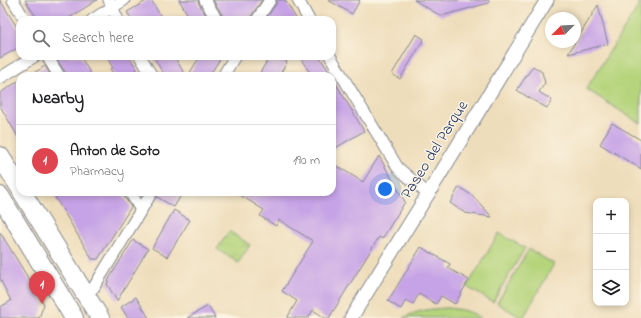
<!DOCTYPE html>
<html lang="en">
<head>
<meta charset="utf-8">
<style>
  body { margin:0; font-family:"Indie Flower",sans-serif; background:#f2f2f2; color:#202124 }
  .controls { position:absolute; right:12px; bottom:12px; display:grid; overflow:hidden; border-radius:8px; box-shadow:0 2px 6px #0003 }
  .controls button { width:36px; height:36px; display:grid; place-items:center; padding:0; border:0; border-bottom:1px solid #e0e0e0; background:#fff; color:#202124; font:20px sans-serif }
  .compass { position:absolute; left:545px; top:12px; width:36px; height:36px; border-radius:50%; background:#fff; box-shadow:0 2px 6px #0003; rotate:246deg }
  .you { position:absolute; left:385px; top:189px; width:14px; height:14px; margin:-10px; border:3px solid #fff; border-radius:50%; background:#1a73e8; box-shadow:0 0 0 6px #1a73e833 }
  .badge { display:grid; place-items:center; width:26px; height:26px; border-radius:50%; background:#d1495b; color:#fff; font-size:13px; font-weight:700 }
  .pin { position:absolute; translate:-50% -33px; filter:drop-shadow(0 1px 2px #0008) }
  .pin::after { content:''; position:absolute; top:21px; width:14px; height:12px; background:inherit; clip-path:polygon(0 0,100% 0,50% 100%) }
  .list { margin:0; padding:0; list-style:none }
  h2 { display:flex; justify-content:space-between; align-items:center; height:52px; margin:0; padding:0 16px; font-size:17px }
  h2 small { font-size:13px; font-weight:400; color:#757577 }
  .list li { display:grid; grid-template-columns:26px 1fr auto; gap:12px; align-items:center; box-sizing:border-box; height:72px; padding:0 16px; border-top:1px solid #e0e0e0 }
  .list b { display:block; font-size:15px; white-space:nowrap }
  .list p { margin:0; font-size:13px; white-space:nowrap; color:#757577 }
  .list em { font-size:13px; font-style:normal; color:#757577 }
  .icon { flex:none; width:22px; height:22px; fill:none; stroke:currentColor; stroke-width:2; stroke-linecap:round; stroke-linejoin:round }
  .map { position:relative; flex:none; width:641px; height:318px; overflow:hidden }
  .search { position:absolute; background:#fff; box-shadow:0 2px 6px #0003; left:16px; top:16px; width:320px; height:44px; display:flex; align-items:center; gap:10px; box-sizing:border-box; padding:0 14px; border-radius:12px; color:#757577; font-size:15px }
  .panel { position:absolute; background:#fff; box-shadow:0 2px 6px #0003; left:16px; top:72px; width:320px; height:124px; border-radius:12px }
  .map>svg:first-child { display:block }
  .park { fill:url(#park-tufts); stroke:#68826c }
  .pitch { fill:#b5d47b; stroke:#68826c }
  .building { fill:#c6a2e6 }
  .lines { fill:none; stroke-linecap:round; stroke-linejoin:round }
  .minor-casing { stroke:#84868c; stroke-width:13 }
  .tertiary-casing { stroke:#84868c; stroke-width:15 }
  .trunk-casing { stroke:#84868c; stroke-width:20 }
  .minor { stroke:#fff; stroke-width:11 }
  .tertiary { stroke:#fff; stroke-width:13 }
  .trunk { stroke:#fff; stroke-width:18 }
  .labels { text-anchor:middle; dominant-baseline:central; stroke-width:3; stroke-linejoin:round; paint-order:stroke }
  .street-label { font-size:16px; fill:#1b2f5e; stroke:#fcf5e5 }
</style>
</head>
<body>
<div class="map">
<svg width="641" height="318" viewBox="0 0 641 318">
  <defs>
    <pattern id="park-tufts" width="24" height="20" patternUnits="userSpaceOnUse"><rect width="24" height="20" fill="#b5d47b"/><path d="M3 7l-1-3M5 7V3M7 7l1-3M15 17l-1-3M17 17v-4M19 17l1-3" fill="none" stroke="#9bb66d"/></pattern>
  </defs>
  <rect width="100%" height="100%" fill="#fcf5e5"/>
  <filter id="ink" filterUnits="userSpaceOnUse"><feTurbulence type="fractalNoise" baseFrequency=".025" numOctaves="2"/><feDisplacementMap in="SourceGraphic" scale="8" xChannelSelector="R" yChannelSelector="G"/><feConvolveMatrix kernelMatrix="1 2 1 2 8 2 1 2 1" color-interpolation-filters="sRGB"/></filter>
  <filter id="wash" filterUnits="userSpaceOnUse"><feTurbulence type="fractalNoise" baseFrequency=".012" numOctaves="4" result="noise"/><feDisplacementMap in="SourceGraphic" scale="16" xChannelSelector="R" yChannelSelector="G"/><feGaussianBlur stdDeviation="0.9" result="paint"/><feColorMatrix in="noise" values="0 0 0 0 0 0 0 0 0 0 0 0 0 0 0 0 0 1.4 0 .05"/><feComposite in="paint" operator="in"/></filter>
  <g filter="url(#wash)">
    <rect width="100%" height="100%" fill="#eeddba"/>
    <path class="park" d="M229,231L250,245L238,263L217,249Z"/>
    <g class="pitch">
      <path d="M641,2V124L586,89Z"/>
      <path d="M499,233L525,248L493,302L467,287Z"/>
      <path d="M529,249L554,264L523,318H522L497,303Z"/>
      <path d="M447,308C459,309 471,311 481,318H403C418,310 430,309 447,308Z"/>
    </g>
    <g id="blocks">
      <g class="building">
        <path d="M0,0L20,32V47L0,58Z"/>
        <path d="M25,0H97L66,20H38Z"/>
        <path d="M148,0H151L163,20H132L127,12Z"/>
        <path d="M179,0H198L199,4L209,20H191Z"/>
        <path d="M213,0H262L251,16L250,20H224L223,16Z"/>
        <path d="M277,0H285L297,20H265L276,4Z"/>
        <path d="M328,0H360L352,14Z"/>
        <path d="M414,0H489V3L441,16Z"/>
        <path d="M598,5L608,44L568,54Z"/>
        <path d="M416,34L424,39L400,79L392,74Z"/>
        <path d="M59,56H80L92,76H66L65,72L56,58Z"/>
        <path d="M106,56H129L141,76H115L110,69L113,68Z"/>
        <path d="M153,56H174L186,76H165Z"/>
        <path d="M200,56H222L209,76H188Z"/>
        <path d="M270,56H277L287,62L279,76H258Z"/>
        <path d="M299,56H319L332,76H312Z"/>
        <path d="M45,66L51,76H29Z"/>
        <path d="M533,66L542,72L545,83L539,92L552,100L547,108L529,98L517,90Z"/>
        <path d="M332,77L364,131L332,150Z"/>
        <path d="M20,80V140L0,106V93Z"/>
        <path d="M612,123L641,140V169L600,144Z"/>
        <path d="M379,156L405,202L382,239L379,237L329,318H325L313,310L308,318H287L297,301L282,291L313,241L279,220L276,226L260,216L264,210L235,192H332V163L363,182Z"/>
        <path d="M459,187L473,196L492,217L465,213L450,203Z"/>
        <path d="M52,192H121L131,207L98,259H92Z"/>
        <path d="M159,192H183L174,207L157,197Z"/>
        <path d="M174,210L190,220L167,257L152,248Z"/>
        <path d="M0,232L44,304L39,318H0V307L11,301L0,279Z"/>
        <path d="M133,240L148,249L117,301L107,284L110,277Z"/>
        <path d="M421,247L450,264L448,268L469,280L455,304L441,296L436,304L419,294L413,304L406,300L401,309L388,301Z"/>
        <path d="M136,297L149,318H128L121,307Z"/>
        <path d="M208,306L215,318H187Z"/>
      </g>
    </g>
  </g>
  <g filter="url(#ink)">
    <use href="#blocks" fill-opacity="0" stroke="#84868c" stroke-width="1"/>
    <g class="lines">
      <g class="minor-casing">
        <g id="minor">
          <path d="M13,0L25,20"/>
          <path d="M109,0L118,20"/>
          <path d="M205,0L217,20"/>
          <path d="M298,0L309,20"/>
          <path d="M92,20L124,0"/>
          <path d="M257,20L270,0"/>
          <path d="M47,56L59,76"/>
          <path d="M140,56L152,76"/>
          <path d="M330,56L398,168L428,194"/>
          <path d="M223,76L235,56"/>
          <path d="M0,78L35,56"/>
          <path d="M130,192L141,210"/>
          <path d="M86,295L94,287L152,192"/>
        </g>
      </g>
      <g class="tertiary-casing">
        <path id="tertiary" d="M351,318L428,194L547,0"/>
      </g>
      <g class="trunk-casing">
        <g id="trunk">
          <path d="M0,156L20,188"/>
          <path d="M22,192L100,318"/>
          <path d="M0,196L74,318"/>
        </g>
      </g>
      <use href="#minor" class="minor"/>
      <use href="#tertiary" class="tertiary"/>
      <use href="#trunk" class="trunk"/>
    </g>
  </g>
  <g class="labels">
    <g class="street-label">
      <text transform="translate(435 150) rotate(-58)">Paseo del Parque</text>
    </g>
  </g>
</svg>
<div class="controls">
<button>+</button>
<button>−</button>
<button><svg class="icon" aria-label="layers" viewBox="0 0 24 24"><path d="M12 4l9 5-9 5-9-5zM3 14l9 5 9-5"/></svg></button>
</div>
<svg class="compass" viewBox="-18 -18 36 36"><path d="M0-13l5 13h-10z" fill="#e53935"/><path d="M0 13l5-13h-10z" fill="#757577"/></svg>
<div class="you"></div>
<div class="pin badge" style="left:42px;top:304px;background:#e0444e">1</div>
<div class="search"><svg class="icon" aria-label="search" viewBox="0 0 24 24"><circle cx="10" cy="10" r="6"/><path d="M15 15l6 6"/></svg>Search here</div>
<section class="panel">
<h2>Nearby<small></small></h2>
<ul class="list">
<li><span class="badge" style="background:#e0444e">1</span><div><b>Anton de Soto</b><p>Pharmacy</p></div><em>190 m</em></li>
</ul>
</section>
</div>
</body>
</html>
